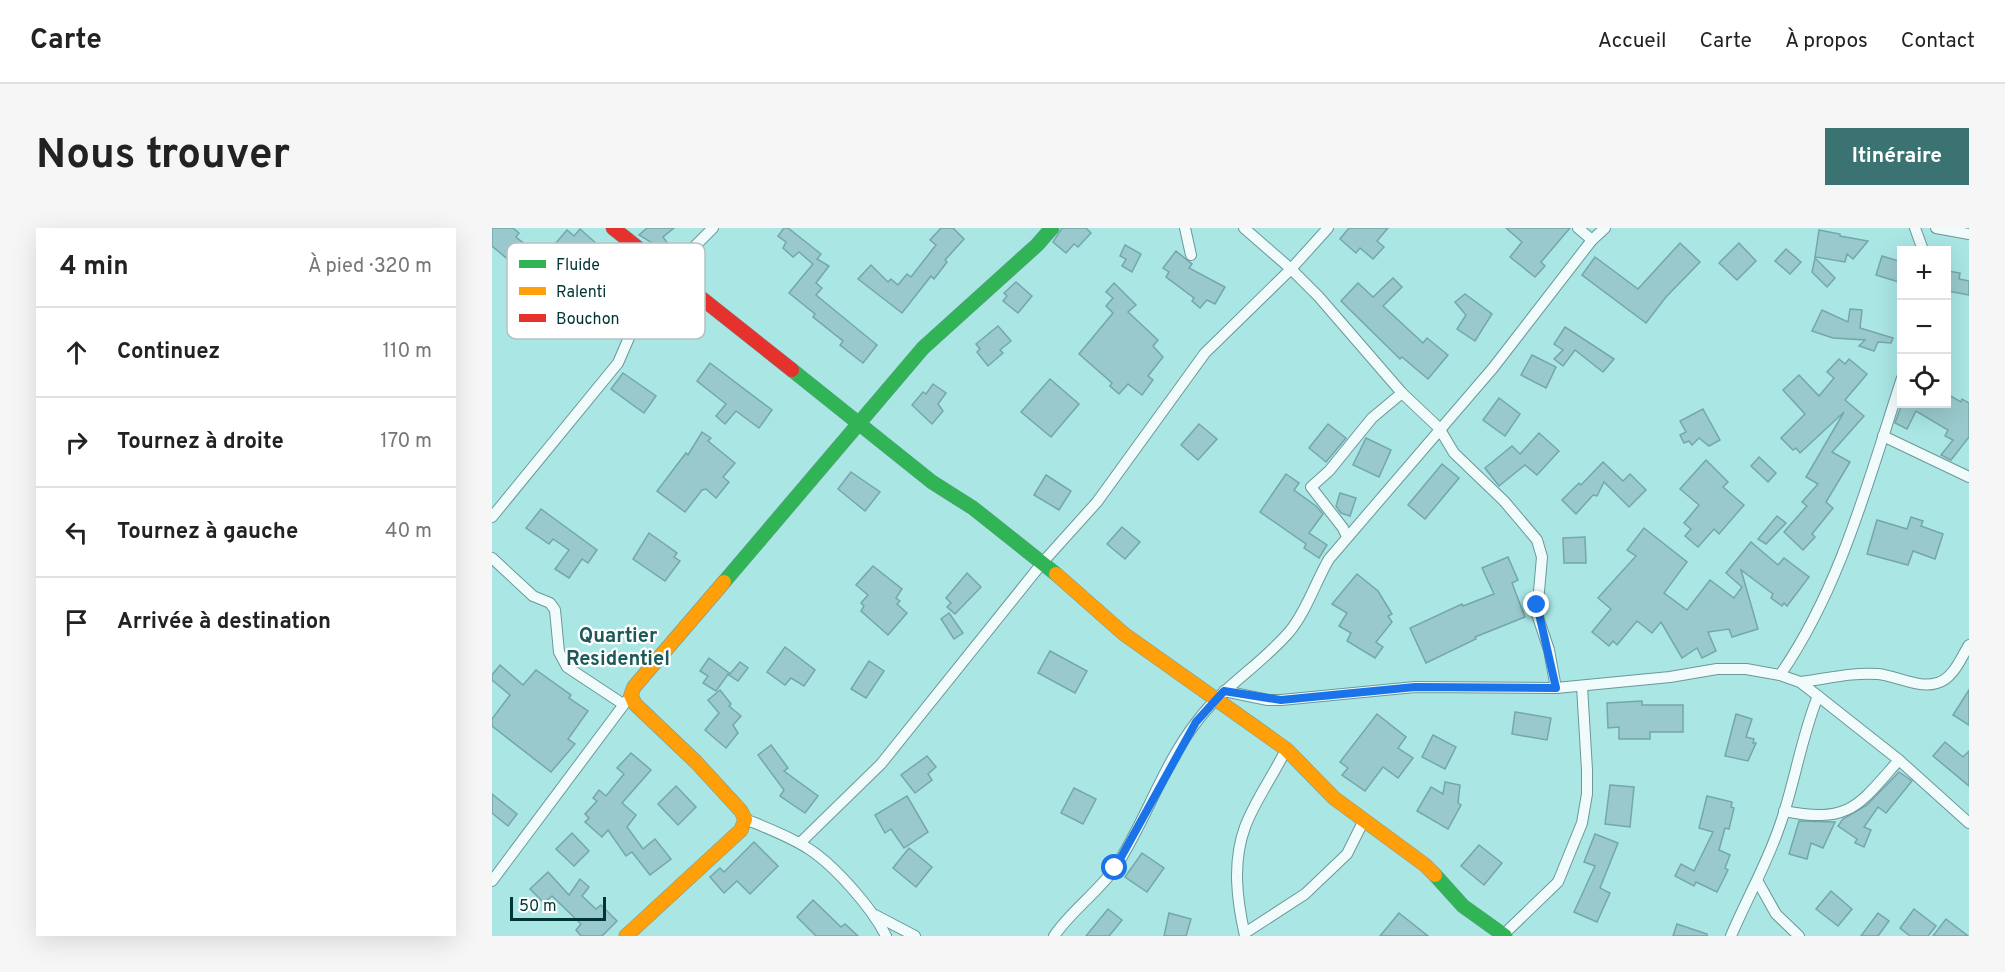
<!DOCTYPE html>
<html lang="fr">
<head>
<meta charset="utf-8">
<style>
  body { margin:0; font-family:Overpass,sans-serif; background:#f6f6f6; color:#222 }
  .controls { position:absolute; right:18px; top:18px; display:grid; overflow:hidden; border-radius:0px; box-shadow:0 6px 24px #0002 }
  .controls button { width:54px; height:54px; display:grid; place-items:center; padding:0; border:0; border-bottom:2px solid #e0e0e0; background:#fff; color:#222; font:30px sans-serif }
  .scale { position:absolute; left:18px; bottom:15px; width:96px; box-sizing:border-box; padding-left:6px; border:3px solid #003534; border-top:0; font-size:16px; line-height:21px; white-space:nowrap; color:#003534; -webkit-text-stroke:4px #fff; paint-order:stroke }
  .stop { position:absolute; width:18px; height:18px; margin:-14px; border:4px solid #1a73e8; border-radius:50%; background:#fff }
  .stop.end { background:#1a73e8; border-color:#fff; box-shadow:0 2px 6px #0008 }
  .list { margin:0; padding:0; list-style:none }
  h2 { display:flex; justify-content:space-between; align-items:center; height:78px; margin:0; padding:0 24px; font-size:26px }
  h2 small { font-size:20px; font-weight:400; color:#767676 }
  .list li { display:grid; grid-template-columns:39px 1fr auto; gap:18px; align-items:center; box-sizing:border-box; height:90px; padding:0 24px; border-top:2px solid #e0e0e0 }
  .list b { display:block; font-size:22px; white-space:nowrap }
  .list em { font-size:20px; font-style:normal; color:#767676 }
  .icon { flex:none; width:33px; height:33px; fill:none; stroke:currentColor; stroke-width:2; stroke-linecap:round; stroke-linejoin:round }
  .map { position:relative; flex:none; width:1477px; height:708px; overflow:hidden; border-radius:0px }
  header { display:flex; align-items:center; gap:36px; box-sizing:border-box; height:84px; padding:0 30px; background:#fff; border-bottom:2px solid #e0e0e0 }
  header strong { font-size:28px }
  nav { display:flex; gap:33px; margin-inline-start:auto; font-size:21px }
  .intro { display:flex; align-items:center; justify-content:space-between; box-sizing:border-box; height:144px; padding:0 36px }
  h1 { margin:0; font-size:42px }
  .button { padding:15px 27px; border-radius:0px; background:#3b7372; color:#fff; font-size:21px; font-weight:700 }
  main { display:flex; gap:36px; padding:0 36px }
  aside { flex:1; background:#fff; border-radius:0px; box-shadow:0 6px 24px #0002 }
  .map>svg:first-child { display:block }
  .building { fill:#99c9cc; stroke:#74a7ab; stroke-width:1.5 }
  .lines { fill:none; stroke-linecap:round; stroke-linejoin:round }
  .street-casing { stroke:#6b9898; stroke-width:12 }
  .fast-casing { stroke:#6b9898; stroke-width:15 }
  .slow-casing { stroke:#6b9898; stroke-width:15 }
  .jam-casing { stroke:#6b9898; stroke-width:15 }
  .street { stroke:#f2fbfb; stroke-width:10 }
  .fast { stroke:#30b455; stroke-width:14 }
  .slow { stroke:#ff9f0a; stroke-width:14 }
  .jam { stroke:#e5322d; stroke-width:14 }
  .route { stroke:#1a73e8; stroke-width:8 }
  .labels { text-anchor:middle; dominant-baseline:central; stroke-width:4.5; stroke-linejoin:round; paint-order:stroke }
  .quarter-label { font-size:20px; font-weight:bold; fill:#1c5958; stroke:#fff }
  .key { fill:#fff; stroke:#b2c2c2; stroke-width:1.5 }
  .key-label { font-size:16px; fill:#003534 }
</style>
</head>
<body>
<header>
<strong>Carte</strong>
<nav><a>Accueil</a><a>Carte</a><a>À propos</a><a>Contact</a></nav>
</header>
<div class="intro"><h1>Nous trouver</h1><a class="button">Itinéraire</a></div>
<main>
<aside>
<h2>4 min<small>À pied · 320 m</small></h2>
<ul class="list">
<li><svg class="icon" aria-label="ahead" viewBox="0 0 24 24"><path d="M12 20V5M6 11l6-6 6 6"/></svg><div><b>Continuez</b></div><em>110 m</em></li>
<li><svg class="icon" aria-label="right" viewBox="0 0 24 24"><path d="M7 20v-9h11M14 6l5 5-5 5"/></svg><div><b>Tournez à droite</b></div><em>170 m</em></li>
<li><svg class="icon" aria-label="left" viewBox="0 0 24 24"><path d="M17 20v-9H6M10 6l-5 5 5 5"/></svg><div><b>Tournez à gauche</b></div><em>40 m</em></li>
<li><svg class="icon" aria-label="arrive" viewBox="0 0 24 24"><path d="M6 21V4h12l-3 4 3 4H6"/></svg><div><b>Arrivée à destination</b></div></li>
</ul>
</aside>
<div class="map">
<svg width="1477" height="708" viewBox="0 0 1477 708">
  <rect width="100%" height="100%" fill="#a9e6e4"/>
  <g class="building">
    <path d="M0,0H21L27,5L24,9L34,17L19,34L0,18Z"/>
    <path d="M155,0H182L171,9L179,20L171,26L162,16L147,7Z"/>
    <path d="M292,0H296L329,26L325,31L337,38L324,55L330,60L324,67L385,117L371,135L348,117L351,113L321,89L323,86L297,65L321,36L307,24L301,29L291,20L294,14L286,8Z"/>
    <path d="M449,0H461L472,11L453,32L455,34L442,51L439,48L410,85L366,51L379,37L396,54L399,51L406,57L415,46L419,49L444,17L438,12Z"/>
    <path d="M570,0H594L599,5L586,19L582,16L574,25L561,14Z"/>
    <path d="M857,0H896L885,13L892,19L881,31L868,20L864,25L848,11Z"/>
    <path d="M1014,0H1078L1049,34L1053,38L1043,49L1018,29L1030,14Z"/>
    <path d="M88,1L106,17L91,33L86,28L52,67L33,51L75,2L82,8Z"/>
    <path d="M1327,2L1348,6V8L1376,13L1361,31L1355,26L1353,34L1323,29Z"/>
    <path d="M1188,15L1208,34L1174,69L1154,95L1090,47L1103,29L1146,61Z"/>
    <path d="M1247,15L1264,33L1245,52L1227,35Z"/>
    <path d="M633,17L649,26L640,44L630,38L634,31L628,28Z"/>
    <path d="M1294,21L1309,34L1298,46L1283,33Z"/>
    <path d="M684,23L700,36L697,40L733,59L723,76L715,72L708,80L700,73L702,70L674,49L677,44L671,40Z"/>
    <path d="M1390,28L1410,34V55L1384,47Z"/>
    <path d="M1323,30L1343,50L1335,59L1320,44Z"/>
    <path d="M1456,43L1468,45L1467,51L1477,53V67L1455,63Z"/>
    <path d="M901,50L910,59L891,78L931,115L935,110L956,127L936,151L910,129L908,131L849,73L866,55L881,69Z"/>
    <path d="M524,54L540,68L526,85L511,73L515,68L512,65Z"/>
    <path d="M622,55L644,77L636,84L666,112L661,118L671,129L656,148L661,152L650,167L636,156L627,166L618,158L620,155L587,126L621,85L614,78L621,70L614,64Z"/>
    <path d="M973,66L1000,86L983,113L965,101L974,87L963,74Z"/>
    <path d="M1358,81L1370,82L1368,100L1401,110L1399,115L1386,114L1382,123L1367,118L1373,112L1341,110L1320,103L1330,82L1356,94Z"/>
    <path d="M506,98L519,113L508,122L511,125L496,138L485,124L488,121L484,116Z"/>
    <path d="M1073,99L1122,131L1111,144L1083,122L1071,138L1062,131L1071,122L1062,116Z"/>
    <path d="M1040,127L1064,139L1054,160L1029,147Z"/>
    <path d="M1347,131L1353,136L1357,131L1375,146L1353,172L1372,188L1340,224L1358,234L1334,274L1341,280L1320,306L1323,309L1311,322L1292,304L1315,278L1310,274L1326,256L1314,249L1352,184L1308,225L1304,220L1301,222L1289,210L1313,186L1291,162L1307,147L1327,168L1342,150L1335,144Z"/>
    <path d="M218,135L280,182L267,200L244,183L233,196L224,188L234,176L205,153Z"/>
    <path d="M131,145L164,168L152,185L119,161Z"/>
    <path d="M558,151L587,176L559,209L529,184Z"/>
    <path d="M441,156L454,165L446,176L451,183L440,196L420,177L431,164L434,166Z"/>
    <path d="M1455,166L1469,174L1470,171L1477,175V209L1459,232L1449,227L1461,212L1453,208L1456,202L1424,183L1415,201L1403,195L1410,176H1455Z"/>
    <path d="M1007,170L1028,186L1013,208L991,192Z"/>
    <path d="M1211,181L1228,212L1217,218L1207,210L1200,217L1197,213L1192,215L1188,207L1194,204L1188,193Z"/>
    <path d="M707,196L725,211L706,232L689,217Z"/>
    <path d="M836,196L854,210L834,234L817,220Z"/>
    <path d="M210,204L219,210L216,213L243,235L231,249L237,254L224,270L214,261L210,262L193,284L165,263L194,225L196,227Z"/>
    <path d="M1047,205L1067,223L1045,247L1033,237L1007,258L993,240L1020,218L1028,226Z"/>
    <path d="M874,210L899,222L887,249L861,237Z"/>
    <path d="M1267,229L1284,245L1276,254L1259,238Z"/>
    <path d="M1214,232L1236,254L1231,259L1252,277L1227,306L1222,301L1206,319L1193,308L1199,301L1192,295L1207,277L1188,261Z"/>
    <path d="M1111,234L1131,253L1138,246L1154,262L1137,279L1112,254L1105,268L1101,267L1084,286L1070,272L1087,255L1089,257Z"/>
    <path d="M950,236L967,250L933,291L916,277Z"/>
    <path d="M359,244L388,264L373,283L346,261Z"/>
    <path d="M794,246L807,255L802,262L824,278L831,286L817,305L835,317L827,330L812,320L814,316L768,284Z"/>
    <path d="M554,247L579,263L567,282L542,267Z"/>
    <path d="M848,265L864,270L858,288L849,285L844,278Z"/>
    <path d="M49,281L105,322L96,335L90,331L77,350L63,341L77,322L61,311L57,316L34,300Z"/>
    <path d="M1285,288L1294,295L1274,316L1266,311Z"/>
    <path d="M1419,289L1431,293L1429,298L1451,306L1443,331L1421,323L1416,337L1375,326L1385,292L1415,301Z"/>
    <path d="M630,299L648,314L633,331L615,316Z"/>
    <path d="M1152,300L1195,334L1172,365L1195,382L1218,352L1242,370L1250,359L1234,345L1259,314L1286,337L1292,330L1317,349L1295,378L1292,375L1290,378L1279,370L1281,366L1249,342L1266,401L1240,409L1237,401L1216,404L1224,423L1210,430L1205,420L1190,430L1169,394L1160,405L1145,393L1125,417L1121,413L1117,418L1100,404L1119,381L1106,370L1144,328L1135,322Z"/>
    <path d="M157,305L185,325L182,329L188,333L173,353L141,331Z"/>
    <path d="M1093,309L1094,335H1072L1071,310Z"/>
    <path d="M1016,329L1026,352L1020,355L1033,389L983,409L984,411L934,435L918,400L970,376L971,378L1002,366L990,340Z"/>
    <path d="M381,338L410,361L404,370L408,373L405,376L415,385L396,407L369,383L372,378L369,375L376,367L364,357Z"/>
    <path d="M475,345L489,359L463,386L455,379L459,375L454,370Z"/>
    <path d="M865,346L886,363L900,386L896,388L900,394L884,414L891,419L883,430L855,413L859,405L847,398L855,385L840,376Z"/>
    <path d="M457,385L471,405L462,411L449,391Z"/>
    <path d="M293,419L323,442L312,458L299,450L293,457L275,444Z"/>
    <path d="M558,423L595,443L583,465L546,445Z"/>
    <path d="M217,430L237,445L224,463L211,455L216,448L208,443Z"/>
    <path d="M377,433L392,443L374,470L359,461Z"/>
    <path d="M248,434L256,440L246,453L237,447Z"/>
    <path d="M8,437L31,457L44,442L79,467L77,470L96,483L76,511L83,516L59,544L0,498V491L18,467L0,452V447Z"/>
    <path d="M228,462L239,476L237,478L249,488L241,497L246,505L234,520L213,502L227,485L216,472Z"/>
    <path d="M1477,462V497L1461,487Z"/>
    <path d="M1150,473V477H1191V504H1158V511H1127V499L1116,500L1115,475Z"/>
    <path d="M1023,484L1059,490L1055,512L1020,506Z"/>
    <path d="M885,486L914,509L906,520L921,530L906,550L891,539L873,563L850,547L856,540L848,534Z"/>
    <path d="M1244,486L1260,491L1254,509L1262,511L1261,515H1264L1256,533L1233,528Z"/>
    <path d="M941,507L964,519L953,541L930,529Z"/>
    <path d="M1453,514L1471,529L1477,523V558L1441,528Z"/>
    <path d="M279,517L296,540L292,543L326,568L313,585L288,568L292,562L266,527Z"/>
    <path d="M139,525L159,542L130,575L144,587L135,599L151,621L163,611L179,631L158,647L140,624L134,628L116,602L110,609L93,594L97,590L93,586L105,573L101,570L107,562L114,568L132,546L125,540Z"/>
    <path d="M435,528L444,539L436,546L440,552L423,565L409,547Z"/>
    <path d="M1407,544L1420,553L1394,585L1386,579L1372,599L1379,602L1372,619L1363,615L1365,611L1346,598L1351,591L1375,577Z"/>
    <path d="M953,554L968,557L966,575L969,577L956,601L925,583L939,559L951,566Z"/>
    <path d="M1118,557L1142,559L1138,599L1113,596Z"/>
    <path d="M184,558L204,579L186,597L166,576Z"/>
    <path d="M582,560L604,571L591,596L569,585Z"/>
    <path d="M0,566L25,586L16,598L0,585Z"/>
    <path d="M415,568L436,604L412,620L399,601L393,605L383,587Z"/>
    <path d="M1215,568L1240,574L1239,579L1242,580L1237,601L1233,600L1227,622L1238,627L1233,640L1236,642L1225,664L1204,654L1202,658L1183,648L1189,636L1202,643L1221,604L1207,600Z"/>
    <path d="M1307,593L1343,594L1331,620L1319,615L1315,631L1297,626Z"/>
    <path d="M80,605L97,623L82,638L64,621Z"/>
    <path d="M1103,606L1126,615L1108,660L1118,665L1105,694L1082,684L1103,638L1092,634Z"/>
    <path d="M262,614L286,638L258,666L245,653L232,665L218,649L228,640L232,644Z"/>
    <path d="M987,617L1010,635L992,657L969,638Z"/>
    <path d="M417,620L440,639L424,659L401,640Z"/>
    <path d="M650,625L672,640L655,664L633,649Z"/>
    <path d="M56,644L77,667L88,651L97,659L90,668L104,681L109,677L125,693L110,708H89L84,702L89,696L60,668L52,675L38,661Z"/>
    <path d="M1339,663L1360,681L1346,698L1324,681Z"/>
    <path d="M321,672L349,699L353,696L366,708H324L305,689Z"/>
    <path d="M616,681L630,692L617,708H594Z"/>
    <path d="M1422,681L1444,698L1436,708H1418L1408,700Z"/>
    <path d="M677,685L699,691L694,708H672Z"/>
    <path d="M907,685L936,708H888Z"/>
    <path d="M1386,685L1397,693L1386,708H1369Z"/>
    <path d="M1454,691L1476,708H1441Z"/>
    <path d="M1185,696L1215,706V708H1181Z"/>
  </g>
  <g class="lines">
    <g class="street-casing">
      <g id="street">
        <path d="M693,0L699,27"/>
        <path d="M752,0L799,41L827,69L910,165L947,200L962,225L1012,273L1045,312L1050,329L1045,386L1057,422L1064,460"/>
        <path d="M1086,0L1100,12L1113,0"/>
        <path d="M1423,0L1431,22"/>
        <path d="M1444,0L1477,6"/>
        <path d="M1391,208L1477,249"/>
        <path d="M0,289L126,135L168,38L202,19L221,0"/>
        <path d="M855,309L851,300L819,259L837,243L880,190L910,165"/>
        <path d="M0,330L41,368L58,375L63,382L67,424L75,439L131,476"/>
        <path d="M1288,447C1349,359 1377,250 1410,150"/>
        <path d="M1308,454C1334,451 1360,444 1386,446C1405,448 1427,461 1445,455C1461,451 1469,430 1477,417"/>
        <path d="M732,463L776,472H789L923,459L1064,460L1178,449L1225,441H1254L1288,447L1308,454L1326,468L1407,532L1477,595"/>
        <path d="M1292,583C1358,596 1366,578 1407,532"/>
        <path d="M253,591C275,600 297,608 317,621C343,638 380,680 394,708"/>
        <path d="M308,615L389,536L551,334L605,274L713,125L799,41L836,0"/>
        <path d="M0,653L139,467"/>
        <path d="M1266,654L1284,686L1307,708"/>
        <path d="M383,687L423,708"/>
        <path d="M753,705L813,666L855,626L871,594"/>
        <path d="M1011,707L1066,654L1090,595L1095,566V542L1090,458"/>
        <path d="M562,708C580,682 605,665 623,640C654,593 671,536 706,492C732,458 770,436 798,403C815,382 823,355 837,331L1001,140L1100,12"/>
        <path d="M753,708C745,672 740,635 753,599C763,572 782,547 794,521"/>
        <path d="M1239,708C1255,670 1275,636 1288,597C1303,554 1309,510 1326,468"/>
      </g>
    </g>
    <g class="fast-casing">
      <g id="fast">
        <path d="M300,142L440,254L481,280L564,346"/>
        <path d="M232,354L431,120L545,17L560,0"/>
        <path d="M943,647L971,678L1013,708"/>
      </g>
    </g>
    <g class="slow-casing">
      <g id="slow">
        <path d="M564,346L632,406L794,521L842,570L933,637L943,647"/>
        <path d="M134,708L249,602L253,591L249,583L204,534L143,476L139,467L142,459L232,354"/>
      </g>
    </g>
    <g class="jam-casing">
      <path id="jam" d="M121,0L300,142"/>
    </g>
    <use href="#street" class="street"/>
    <use href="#fast" class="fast"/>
    <use href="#slow" class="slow"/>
    <use href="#jam" class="jam"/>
  </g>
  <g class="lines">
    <path class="route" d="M623,640L704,494L732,463L789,472L923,459L1064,460L1045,377"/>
  </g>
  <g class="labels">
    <g class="quarter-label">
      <text x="126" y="409">Quartier<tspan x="126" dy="23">Residentiel</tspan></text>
    </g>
  </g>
  <rect x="15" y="15" width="198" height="96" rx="9" class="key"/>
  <rect x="27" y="32" width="27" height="8" fill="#30b455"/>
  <rect x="27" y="59" width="27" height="8" fill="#ff9f0a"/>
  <rect x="27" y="86" width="27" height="8" fill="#e5322d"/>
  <g class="key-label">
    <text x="64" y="42">Fluide</text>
    <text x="64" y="69">Ralenti</text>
    <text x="64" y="96">Bouchon</text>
  </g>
</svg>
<div class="controls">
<button>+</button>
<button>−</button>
<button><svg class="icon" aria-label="locate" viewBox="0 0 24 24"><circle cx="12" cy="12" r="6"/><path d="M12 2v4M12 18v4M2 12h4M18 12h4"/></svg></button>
</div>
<div class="scale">50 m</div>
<div class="stop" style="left:623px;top:640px"></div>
<div class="stop end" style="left:1045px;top:377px"></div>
</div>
</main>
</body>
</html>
